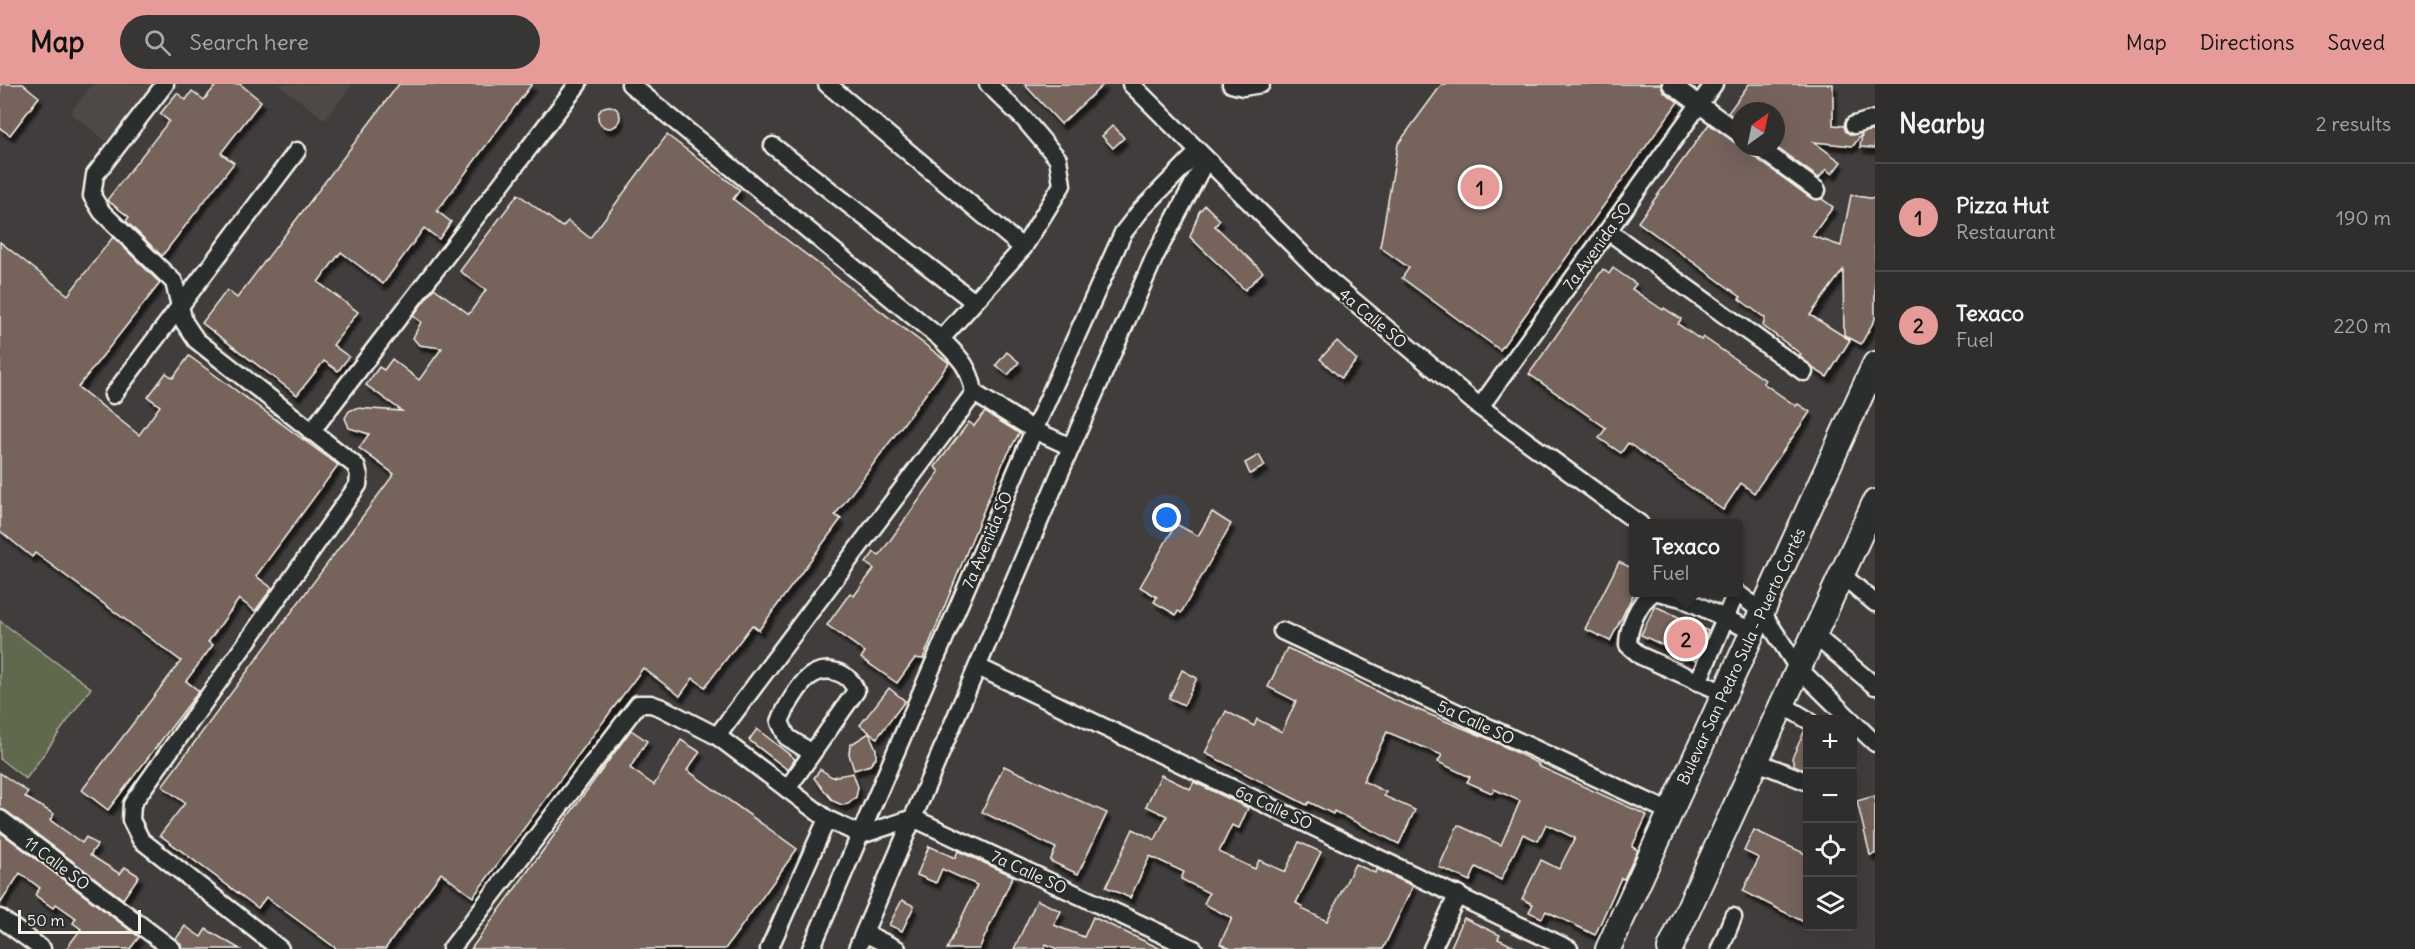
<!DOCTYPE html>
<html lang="en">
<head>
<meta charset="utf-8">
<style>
  body { margin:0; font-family:Delius,sans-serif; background:#383635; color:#f1f3f6 }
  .controls { position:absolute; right:18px; bottom:18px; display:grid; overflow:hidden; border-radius:6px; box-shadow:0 6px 24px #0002 }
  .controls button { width:54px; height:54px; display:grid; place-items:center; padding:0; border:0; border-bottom:2px solid #4b4a49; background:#302e2d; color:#f1f3f6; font:30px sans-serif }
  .compass { position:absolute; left:1731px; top:18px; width:54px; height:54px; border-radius:50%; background:#302e2d; box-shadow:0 6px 24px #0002; rotate:33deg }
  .scale { position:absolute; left:18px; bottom:15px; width:123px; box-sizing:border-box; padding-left:6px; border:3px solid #f4f1e8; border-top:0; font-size:16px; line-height:21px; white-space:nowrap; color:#f4f1e8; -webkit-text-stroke:4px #2a2d2e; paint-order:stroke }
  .you { position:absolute; left:1167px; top:434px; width:21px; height:21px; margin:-15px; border:4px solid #fff; border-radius:50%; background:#1a73e8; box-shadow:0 0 0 9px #1a73e833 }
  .badge { display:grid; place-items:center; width:39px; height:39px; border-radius:50%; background:#e69b98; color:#111; font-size:20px; font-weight:700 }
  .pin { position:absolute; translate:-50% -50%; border:3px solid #fff; box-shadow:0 2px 6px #0006 }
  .popup { position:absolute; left:1629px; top:435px; width:114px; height:78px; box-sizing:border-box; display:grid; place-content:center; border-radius:6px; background:#302e2d; filter:drop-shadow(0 2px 4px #0005); font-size:20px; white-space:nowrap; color:#a8a8aa }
  .popup b { font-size:22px; color:#f1f3f6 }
  .popup::after { content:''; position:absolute; left:50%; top:100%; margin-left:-12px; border:12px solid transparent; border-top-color:#302e2d }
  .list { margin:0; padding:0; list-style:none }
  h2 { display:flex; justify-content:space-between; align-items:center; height:78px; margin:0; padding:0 24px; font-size:26px }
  h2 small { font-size:20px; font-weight:400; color:#a8a8aa }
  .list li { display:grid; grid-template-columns:39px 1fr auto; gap:18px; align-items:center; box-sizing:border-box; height:108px; padding:0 24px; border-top:2px solid #4b4a49 }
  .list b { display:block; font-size:22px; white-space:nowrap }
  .list p { margin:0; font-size:20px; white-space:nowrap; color:#a8a8aa }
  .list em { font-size:20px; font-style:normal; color:#a8a8aa }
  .icon { flex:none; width:33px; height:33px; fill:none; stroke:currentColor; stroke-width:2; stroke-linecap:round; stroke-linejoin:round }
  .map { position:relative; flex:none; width:1875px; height:865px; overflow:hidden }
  header { display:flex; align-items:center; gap:36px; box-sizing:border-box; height:84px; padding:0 30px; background:#e69b98; color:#111 }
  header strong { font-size:28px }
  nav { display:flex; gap:33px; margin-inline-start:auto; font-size:21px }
  .search { width:420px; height:54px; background:#383635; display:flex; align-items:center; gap:15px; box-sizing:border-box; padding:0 21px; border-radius:33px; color:#a8a8aa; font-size:22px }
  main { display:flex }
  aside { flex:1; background:#302e2d }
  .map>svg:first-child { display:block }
  .built { fill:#504845 }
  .green { fill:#61684e; stroke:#aaac9b; stroke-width:1.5 }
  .building { fill:#74635b; stroke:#f4f1e8; stroke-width:1.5; filter:url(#shadow) }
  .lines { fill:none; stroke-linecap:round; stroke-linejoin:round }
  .minor-casing { stroke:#f4f1e8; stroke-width:21 }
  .highway-casing { stroke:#f4f1e8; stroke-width:28 }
  .minor { stroke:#2a2d2e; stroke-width:16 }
  .highway { stroke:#2a2d2e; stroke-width:24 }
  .labels { text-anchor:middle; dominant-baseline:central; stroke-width:4.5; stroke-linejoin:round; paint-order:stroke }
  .street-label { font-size:16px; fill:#f4f1e8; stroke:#2a2d2e }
</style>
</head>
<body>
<header>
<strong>Map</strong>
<div class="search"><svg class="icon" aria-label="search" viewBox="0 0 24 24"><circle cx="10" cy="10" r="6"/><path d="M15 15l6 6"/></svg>Search here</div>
<nav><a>Map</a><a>Directions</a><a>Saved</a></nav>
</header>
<main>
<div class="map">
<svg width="1875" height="865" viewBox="0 0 1875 865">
  <defs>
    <filter id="shadow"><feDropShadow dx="3.5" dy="6" stdDeviation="1.5" flood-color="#0009"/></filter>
  </defs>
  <rect width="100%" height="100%" fill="#403d3c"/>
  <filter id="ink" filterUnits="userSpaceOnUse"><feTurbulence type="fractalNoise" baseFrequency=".0167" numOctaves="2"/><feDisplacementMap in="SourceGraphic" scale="12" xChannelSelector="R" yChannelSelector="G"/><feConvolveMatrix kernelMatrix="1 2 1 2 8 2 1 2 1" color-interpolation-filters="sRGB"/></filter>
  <g filter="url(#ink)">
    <g class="built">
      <path d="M93,0H177L123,70L70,29Z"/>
      <path d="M278,0H352L325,36Z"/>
    </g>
    <path class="green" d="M0,537L91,604L26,695L0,675Z"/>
    <g class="building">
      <path d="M0,0H23L39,13L10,51L0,44Z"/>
      <path d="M217,0H240L261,17L221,69L234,79L162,172L126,137L129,133L107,116L169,37L160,30L177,9L186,16L192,7L204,16Z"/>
      <path d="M399,0H532L437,127L451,138L439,155L424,144L383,200L341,168L318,198L358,228L333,261L349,273L338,287L324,277L297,311L202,239L227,206L237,214Z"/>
      <path d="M1024,0H1104L1061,40Z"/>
      <path d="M1442,0H1661L1664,8L1678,18L1500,266L1402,194L1409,184L1380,163L1398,60Z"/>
      <path d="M1749,0H1833V41L1844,42L1846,48L1852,51L1875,46V64L1860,63L1862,50L1853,62L1814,58L1841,78L1832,90L1826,85L1819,94L1776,63V27H1740V37L1728,29Z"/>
      <circle cx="609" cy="33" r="11"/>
      <path d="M1709,40L1734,58L1740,60V63H1748L1752,71L1811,114L1816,116L1822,115L1833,123L1812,152L1841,162L1851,111L1875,115V235L1861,260L1844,251L1843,186L1810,231L1850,256L1827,293L1814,285L1799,272L1801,270L1763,242L1765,234L1739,215L1741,213L1638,138Z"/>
      <path d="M1113,41L1124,54L1113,64L1102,52Z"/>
      <path d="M667,51L740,106L733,115L949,279L835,431L841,435L759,546L752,541L705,603L693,594L680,612L643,584L473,813L441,789L385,865H337L266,813L258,824L160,751L185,719L162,702L394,390L359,364L369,350L349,344L345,334L349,327L356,324L402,327L366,301L379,283L384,286L392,275L419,296L442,264L419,261L413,254L421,238L413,232L434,204L469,230L486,206L460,187L518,110L562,143L568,137L590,154Z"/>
      <path d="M1205,121L1220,136L1215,142L1263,188L1245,206L1190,153L1199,128Z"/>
      <path d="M113,153L160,199L78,303L139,351L160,322L148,313L166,289L173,294L189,272L338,381L256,492L272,504L255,527L239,515L208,558L213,561L186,597L199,607L108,726L82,706L181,577L35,469L32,473L0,447V158L68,211Z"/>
      <path d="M1613,184L1636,200L1632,205L1663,226L1664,224L1681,235L1678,240L1701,256L1703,253L1765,296L1763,299L1796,322L1798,320L1810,328L1754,409L1741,399L1723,426L1628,359L1621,369L1599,354L1606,344L1529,290L1603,185L1609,190Z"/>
      <path d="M1337,257L1357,276L1341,294L1320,275Z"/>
      <path d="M1007,268L1019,278L1008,291L996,281Z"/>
      <path d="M985,328L1019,349L1003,379L923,575L915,574L897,599L861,574L865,568L827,541L850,509L854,512L874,485L866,479L874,468L879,472L939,388L935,383L969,338L974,342Z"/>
      <path d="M1259,371L1265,382L1250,390L1245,379Z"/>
      <path d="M1212,428L1231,440L1181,529L1178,527L1176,531L1154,518L1157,513L1140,503L1176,440L1198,452Z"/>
      <path d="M1619,478L1634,485V509L1610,557L1585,545Z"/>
      <path d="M1655,522L1708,547L1696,577L1641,551Z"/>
      <path d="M1287,564L1342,589L1389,614L1487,654L1539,680L1538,682L1647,731L1632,763L1638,766L1624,795L1621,794L1595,851L1546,827L1542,834L1529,828L1533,820L1522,815L1541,776L1559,785L1575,754L1546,740L1538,757L1523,750L1501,796L1476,783L1470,797L1439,783L1458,741L1501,761L1520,717L1494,705L1492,709L1467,698L1470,693L1438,678L1442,671L1387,648L1363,697L1386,708L1384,712L1415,726L1399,760L1334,727L1333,730L1309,718L1307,721L1205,669L1226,627L1254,642L1257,635L1282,648L1296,617L1268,603Z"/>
      <path d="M1182,586L1197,594L1184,621L1169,614Z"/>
      <path d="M889,604L905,617L877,654L860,641Z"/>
      <path d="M757,645L795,675L788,686L749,656Z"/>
      <path d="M631,646L647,657L630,684L654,701L681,656L700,668L687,686L797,765L725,865H471Z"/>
      <path d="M1805,646H1808V687L1794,681L1792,674Z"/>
      <path d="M869,649L876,665V674L870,681L854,686L849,670L850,661Z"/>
      <path d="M1004,682L1107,729L1078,790L1050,777L1056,764L982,728Z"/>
      <path d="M820,685L832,693L853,689L858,703L856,713L848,720L842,721L833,717L814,694Z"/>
      <path d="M0,689L28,708L25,713L54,730L50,736L82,759L86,753L97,761L90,771L120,790L125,783L139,792L123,815L6,727L0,725Z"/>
      <path d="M1161,691L1190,705L1194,698L1248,724L1239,744L1232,741L1219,768L1255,785L1259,776L1285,788L1299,758L1321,768L1296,819L1303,823L1302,825L1327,837L1355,780L1375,789L1377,785L1413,802L1383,865H1231L1220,860L1232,834L1204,820L1209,809L1181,795L1184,788L1150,772L1130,814L1106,803L1133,745L1155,756L1167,732L1146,722Z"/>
      <path d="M1875,712V770L1870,771L1857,717Z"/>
      <path d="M1754,746L1808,771V830L1804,838L1743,807L1759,774L1744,767Z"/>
      <path d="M0,748L139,853L130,865H66L81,845L73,839L76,834L56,820L53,824L35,811L40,804L20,789L0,820Z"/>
      <path d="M929,762L955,774L958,767L1013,792L979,865H947L977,801L942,785L936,799L917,791Z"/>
      <path d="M902,816L914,822L902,847L889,841Z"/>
      <path d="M1037,816L1061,827L1054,841L1084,853L1093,833L1161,865H1057L1046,860L1044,865H1014Z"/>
      <path d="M1464,834L1500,851L1498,855L1519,865H1450Z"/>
      <path d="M185,842L201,853L206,845L240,865H182L176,855Z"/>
    </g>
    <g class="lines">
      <g class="minor-casing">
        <g id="minor">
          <path d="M165,0L95,91L92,112L102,128L174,198L184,238L196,256L356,382L359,391L358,401L132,720L131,736L141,756L280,865"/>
          <path d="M630,0L941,255C959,273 970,282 974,309L717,652"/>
          <path d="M827,0L1023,164"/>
          <path d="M1131,0L1325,193L1480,323L1640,440"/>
          <path d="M1231,0L1243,3L1261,0"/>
          <path d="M1671,0L1740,50"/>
          <path d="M1854,41L1875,35"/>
          <path d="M773,62L973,217"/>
          <path d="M1758,63L1817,106"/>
          <path d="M1608,147L1804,288"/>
          <path d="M941,255L1023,164L1062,101L1058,75L1024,35L988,0"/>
          <path d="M974,309L1034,346L1071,363"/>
          <path d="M113,311L297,67"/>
          <path d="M1480,323L1714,0"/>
          <path d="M311,348L578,0"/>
          <path d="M1841,490L1875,519"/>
          <path d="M1654,508C1638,518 1628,544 1628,561L1641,572L1724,609"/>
          <path d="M1658,508L1682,514L1752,547"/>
          <path d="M1736,508L1761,527L1798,584L1851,636"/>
          <path d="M1282,547L1670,728"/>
          <path d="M1813,550L1875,602"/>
          <path d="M978,583L1569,865"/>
          <path d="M1698,598L1736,509"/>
          <path d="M1781,620L1808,636"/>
          <path d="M1852,637L1875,659"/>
          <path d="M1755,677L1808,698"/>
          <path d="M787,705L856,607C850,588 826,580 809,593C799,601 784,626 780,638L787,653L812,669"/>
          <path d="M0,735L172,865"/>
          <path d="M0,834L42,865"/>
          <path d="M864,849L897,865"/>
          <path d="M451,865L638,620H651L662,624L717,652L827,735L861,751L913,734L1194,865"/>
          <path d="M769,865L827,735"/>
          <path d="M811,865L1034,346L1123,149L1141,126L1198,68"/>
          <path d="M857,865L1071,363L1155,172L1206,76"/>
          <path d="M1432,865L1458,810"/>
          <path d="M1720,865L1733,833"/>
        </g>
      </g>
      <g class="highway-casing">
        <g id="highway">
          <path d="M1608,865L1875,280"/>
          <path d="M1670,865L1875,418"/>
        </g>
      </g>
      <use href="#minor" class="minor"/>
      <use href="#highway" class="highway"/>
    </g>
  </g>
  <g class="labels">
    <g class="street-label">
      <text transform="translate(1597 162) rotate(-54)">7a Avenida SO</text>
      <text transform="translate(1373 234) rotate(40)">4a Calle SO</text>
      <text transform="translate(987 456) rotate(-67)">7a Avenida SO</text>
      <text transform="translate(1741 572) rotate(-65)">Bulevar San Pedro Sula - Puerto Cortés</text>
      <text transform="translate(1476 638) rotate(25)">5a Calle SO</text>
      <text transform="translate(1274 723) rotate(25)">6a Calle SO</text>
      <text transform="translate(57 779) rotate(37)">11 Calle SO</text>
      <text transform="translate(1029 788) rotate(25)">7a Calle SO</text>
    </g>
  </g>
</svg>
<div class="controls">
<button>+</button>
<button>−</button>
<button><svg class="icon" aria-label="locate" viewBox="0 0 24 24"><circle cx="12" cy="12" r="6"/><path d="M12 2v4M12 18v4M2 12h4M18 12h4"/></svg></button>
<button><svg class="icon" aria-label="layers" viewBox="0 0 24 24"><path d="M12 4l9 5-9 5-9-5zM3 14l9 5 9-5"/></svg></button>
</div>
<svg class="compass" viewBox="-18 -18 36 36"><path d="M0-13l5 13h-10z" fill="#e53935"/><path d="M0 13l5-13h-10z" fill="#a8a8aa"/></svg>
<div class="scale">50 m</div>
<div class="you"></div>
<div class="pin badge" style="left:1480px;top:103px">1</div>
<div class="pin badge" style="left:1686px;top:555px">2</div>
<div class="popup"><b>Texaco</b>Fuel</div>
</div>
<aside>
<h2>Nearby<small>2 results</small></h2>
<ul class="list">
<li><span class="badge">1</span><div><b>Pizza Hut</b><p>Restaurant</p></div><em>190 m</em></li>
<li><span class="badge">2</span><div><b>Texaco</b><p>Fuel</p></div><em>220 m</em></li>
</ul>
</aside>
</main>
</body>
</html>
